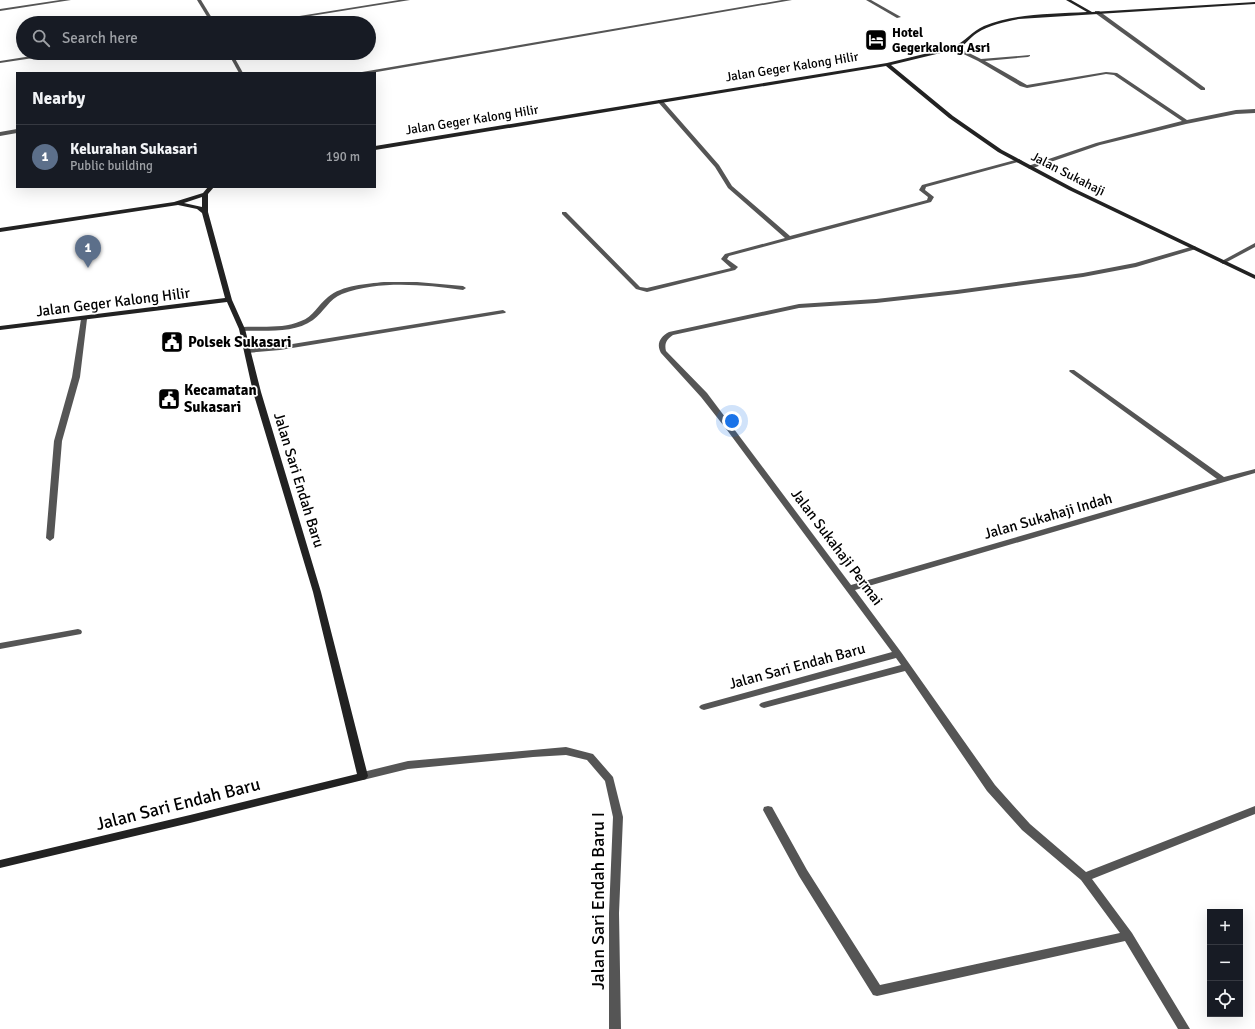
<!DOCTYPE html>
<html lang="en">
<head>
<meta charset="utf-8">
<style>
  body { margin:0; font-family:Signika,sans-serif; background:#242831; color:#f1f3f6 }
  .controls { position:absolute; right:12px; bottom:12px; display:grid; overflow:hidden; border-radius:0px; box-shadow:0 4px 16px #0002 }
  .controls button { width:36px; height:36px; display:grid; place-items:center; padding:0; border:0; border-bottom:1px solid #363941; background:#171b24; color:#f1f3f6; font:20px sans-serif }
  .you { position:absolute; left:732px; top:421px; width:14px; height:14px; margin:-10px; border:3px solid #fff; border-radius:50%; background:#1a73e8; box-shadow:0 0 0 6px #1a73e833 }
  .badge { display:grid; place-items:center; width:26px; height:26px; border-radius:50%; background:#7c3aed; color:#fff; font-size:13px; font-weight:700 }
  .pin { position:absolute; translate:-50% -33px; filter:drop-shadow(0 1px 2px #0008) }
  .pin::after { content:''; position:absolute; top:21px; width:14px; height:12px; background:inherit; clip-path:polygon(0 0,100% 0,50% 100%) }
  .list { margin:0; padding:0; list-style:none }
  h2 { display:flex; justify-content:space-between; align-items:center; height:52px; margin:0; padding:0 16px; font-size:17px }
  h2 small { font-size:13px; font-weight:400; color:#9ea1a6 }
  .list li { display:grid; grid-template-columns:26px 1fr auto; gap:12px; align-items:center; box-sizing:border-box; height:64px; padding:0 16px; border-top:1px solid #363941 }
  .list b { display:block; font-size:15px; white-space:nowrap }
  .list p { margin:0; font-size:13px; white-space:nowrap; color:#9ea1a6 }
  .list em { font-size:13px; font-style:normal; color:#9ea1a6 }
  .icon { flex:none; width:22px; height:22px; fill:none; stroke:currentColor; stroke-width:2; stroke-linecap:round; stroke-linejoin:round }
  .map { position:relative; flex:none; width:1255px; height:1029px; overflow:hidden }
  .search { position:absolute; background:#171b24; box-shadow:0 4px 16px #0002; left:16px; top:16px; width:360px; height:44px; display:flex; align-items:center; gap:10px; box-sizing:border-box; padding:0 14px; border-radius:22px; color:#9ea1a6; font-size:15px }
  .panel { position:absolute; background:#171b24; box-shadow:0 4px 16px #0002; left:16px; top:72px; width:360px; height:116px; border-radius:0px }
  .map>svg:first-child { display:block }
  .lines { fill:none; stroke-linecap:round; stroke-linejoin:round }
  .street { fill:#555; fill-rule:evenodd }
  .secondary { fill:#222; fill-rule:evenodd }
  .labels { text-anchor:middle; dominant-baseline:central; stroke-width:3.5; stroke-linejoin:round; paint-order:stroke }
  .far-poi-label { font-size:13px; font-weight:bold; fill:#000; stroke:#fff; text-anchor:start }
  .far-street-label { font-size:13px; fill:#000; stroke:#fff }
  .street-label { font-size:15px; fill:#000; stroke:#fff }
  .poi-label { font-size:15px; font-weight:bold; fill:#000; stroke:#fff; text-anchor:start }
  .near-street-label { font-size:18px; fill:#000; stroke:#fff }
</style>
</head>
<body>
<div class="map">
<svg width="1255" height="1029" viewBox="0 0 1255 1029">
  <rect width="100%" height="100%" fill="#fff"/>
  <g class="lines">
    <g class="street">
      <path d="M60,0H71L0,11V9Z"/>
      <path d="M197,0H201L215,23H211Z"/>
      <path d="M399,0H410L267,23H256Z"/>
      <path d="M782,0H792L371,73H360L362,72Z"/>
      <path d="M866,0H871L901,17L897,18Z"/>
      <path d="M1095,11H1099L1205,88V90H1201L1095,13Z"/>
      <path d="M953,47H957L981,59L1030,55V56L1028,57L985,61L1027,85L1106,72L1117,73L1187,120L1236,110L1255,109V113L1236,114L1186,124L1100,145L1030,169L1028,168V166L1096,143L1182,121L1114,75L1106,74L1027,88L1020,86L978,61L953,49Z"/>
      <path d="M51,53H62L60,54L0,63V61Z"/>
      <path d="M228,53H232L243,73H239Z"/>
      <path d="M658,100H662L719,165L732,186L790,236L927,200L928,197L919,190L922,185L1019,159L1022,161L926,187L925,190L934,197L931,202L729,256L727,259L738,267L735,270L647,292L636,289L562,214V212H566L640,287L647,288L731,268L721,259L725,254L785,238L728,188L715,167L658,102Z"/>
      <path d="M17,129V133L0,136V132Z"/>
      <path d="M1255,243V247L1225,263L1223,264L1220,262Z"/>
      <path d="M1194,246L1196,247V249L1136,267L1083,277L957,294L876,303L799,308L673,335C667,339 664,343 666,351L707,393L851,585L1217,479L1070,372L1069,371L1070,370H1074L1224,477L1255,469V473L855,590L901,652L995,785L1030,824L1086,872L1255,806V814L1092,879L1132,933L1190,1029H1178L1125,941L877,996L873,995L799,876L763,810L764,807L768,806L772,807L807,870L880,985L1120,933L1081,880L1022,830L987,791L905,671L764,708L761,707L759,705L761,703L764,702L901,665L896,658L704,710L701,709L699,707L701,705L704,704L892,652L727,430L701,397L661,353C656,344 660,337 669,332L799,304L876,299L957,290L1083,273L1135,263Z"/>
      <path d="M384,282H417L463,286L466,288L463,290C424,285 381,280 342,294C329,299 324,312 313,320C294,334 264,330 242,331L239,329L242,327C261,326 283,329 301,321C313,317 318,305 328,297C342,285 367,284 384,282Z"/>
      <path d="M503,310L506,312L505,313L280,350L247,353L244,351L247,349L280,346Z"/>
      <path d="M84,317L87,319L80,377L62,441L54,538L50,541L46,538L54,441L72,377L81,319Z"/>
      <path d="M78,629L81,630L82,632L81,634L0,649V643Z"/>
      <path d="M566,747L593,754L613,777L623,817L619,913L621,1029H609V913L613,817L605,781L587,760L566,755L533,757L408,769L363,780L360,779L358,776L360,773L363,772L408,761Z"/>
    </g>
    <g class="secondary">
      <path d="M1066,0H1071L1092,12L1255,2V4L1019,19C1005,22 989,25 977,33C969,38 965,46 957,49L891,65L953,116L1002,150L1073,188L1255,275V279L1069,190L998,152L949,118L886,66L375,150V146L887,63L953,47C965,42 972,31 984,26C1016,13 1053,14 1087,12Z"/>
      <path d="M208,187H214L208,194V212L232,300L245,329L261,392L321,592L368,776L366,779L363,780L190,823L0,868V860L190,815L357,774L313,592L253,392L239,329L227,302L0,330V326L225,298L202,213L197,209L178,205L0,232V228L174,202L203,193ZM202,197V207L184,203Z"/>
    </g>
  </g>
  <defs>
    <g id="hotel-square" transform="scale(1.15)"><rect x="-9" y="-9" width="18" height="18" rx="4" fill="#000" stroke="#fff"/><path d="M-6-4.5h1.5V1H6V5H4.5V3h-9V5H-6ZM-4 0a1.8 1.8 0 1 1 3.6 0ZM.5 0V-2.5h3Q6-2.5 6 0Z" fill="#fff"/></g>
    <g id="civic-square" transform="scale(1.15)"><rect x="-9" y="-9" width="18" height="18" rx="4" fill="#000" stroke="#fff"/><path d="M-.6-6.5H3V-4.5H.6V-3L4-1V1h2V6H-6V1h2V-1L-.6-3ZM-1.2 2.5V6h2.4V2.5Z" fill="#fff"/></g>
  </defs>
  <g fill-rule="evenodd">
    <use href="#hotel-square" x="876" y="40"/>
    <use href="#civic-square" x="172" y="342"/>
    <use href="#civic-square" x="169" y="399"/>
  </g>
  <g class="labels">
    <g class="far-poi-label">
      <text x="892" y="33">Hotel<tspan x="892" dy="15">Gegerkalong Asri</tspan></text>
    </g>
    <g class="far-street-label">
      <text transform="translate(792 67) rotate(-9)">Jalan Geger Kalong Hilir</text>
      <text transform="translate(472 120) rotate(-9)">Jalan Geger Kalong Hilir</text>
      <text transform="translate(1068 174) rotate(27)">Jalan Sukahaji</text>
    </g>
    <g class="street-label">
      <text transform="translate(113 302) rotate(-7)">Jalan Geger Kalong Hilir</text>
      <text transform="translate(299 480) rotate(73)">Jalan Sari Endah Baru</text>
      <text transform="translate(1048 516) rotate(-16)">Jalan Sukahaji Indah</text>
      <text transform="translate(837 547) rotate(53)">Jalan Sukahaji Permai</text>
      <text transform="translate(797 666) rotate(-15)">Jalan Sari Endah Baru</text>
    </g>
    <g class="poi-label">
      <text x="188" y="342">Polsek Sukasari</text>
      <text x="184" y="390">Kecamatan<tspan x="184" dy="17">Sukasari</tspan></text>
    </g>
    <g class="near-street-label">
      <text transform="translate(178 804) rotate(-14)">Jalan Sari Endah Baru</text>
      <text transform="translate(598 901) rotate(-90)">Jalan Sari Endah Baru I</text>
    </g>
  </g>
</svg>
<div class="controls">
<button>+</button>
<button>−</button>
<button><svg class="icon" aria-label="locate" viewBox="0 0 24 24"><circle cx="12" cy="12" r="6"/><path d="M12 2v4M12 18v4M2 12h4M18 12h4"/></svg></button>
</div>
<div class="you"></div>
<div class="pin badge" style="left:88px;top:268px;background:#5c6f8a">1</div>
<div class="search"><svg class="icon" aria-label="search" viewBox="0 0 24 24"><circle cx="10" cy="10" r="6"/><path d="M15 15l6 6"/></svg>Search here</div>
<section class="panel">
<h2>Nearby<small></small></h2>
<ul class="list">
<li><span class="badge" style="background:#5c6f8a">1</span><div><b>Kelurahan Sukasari</b><p>Public building</p></div><em>190 m</em></li>
</ul>
</section>
</div>
</body>
</html>
